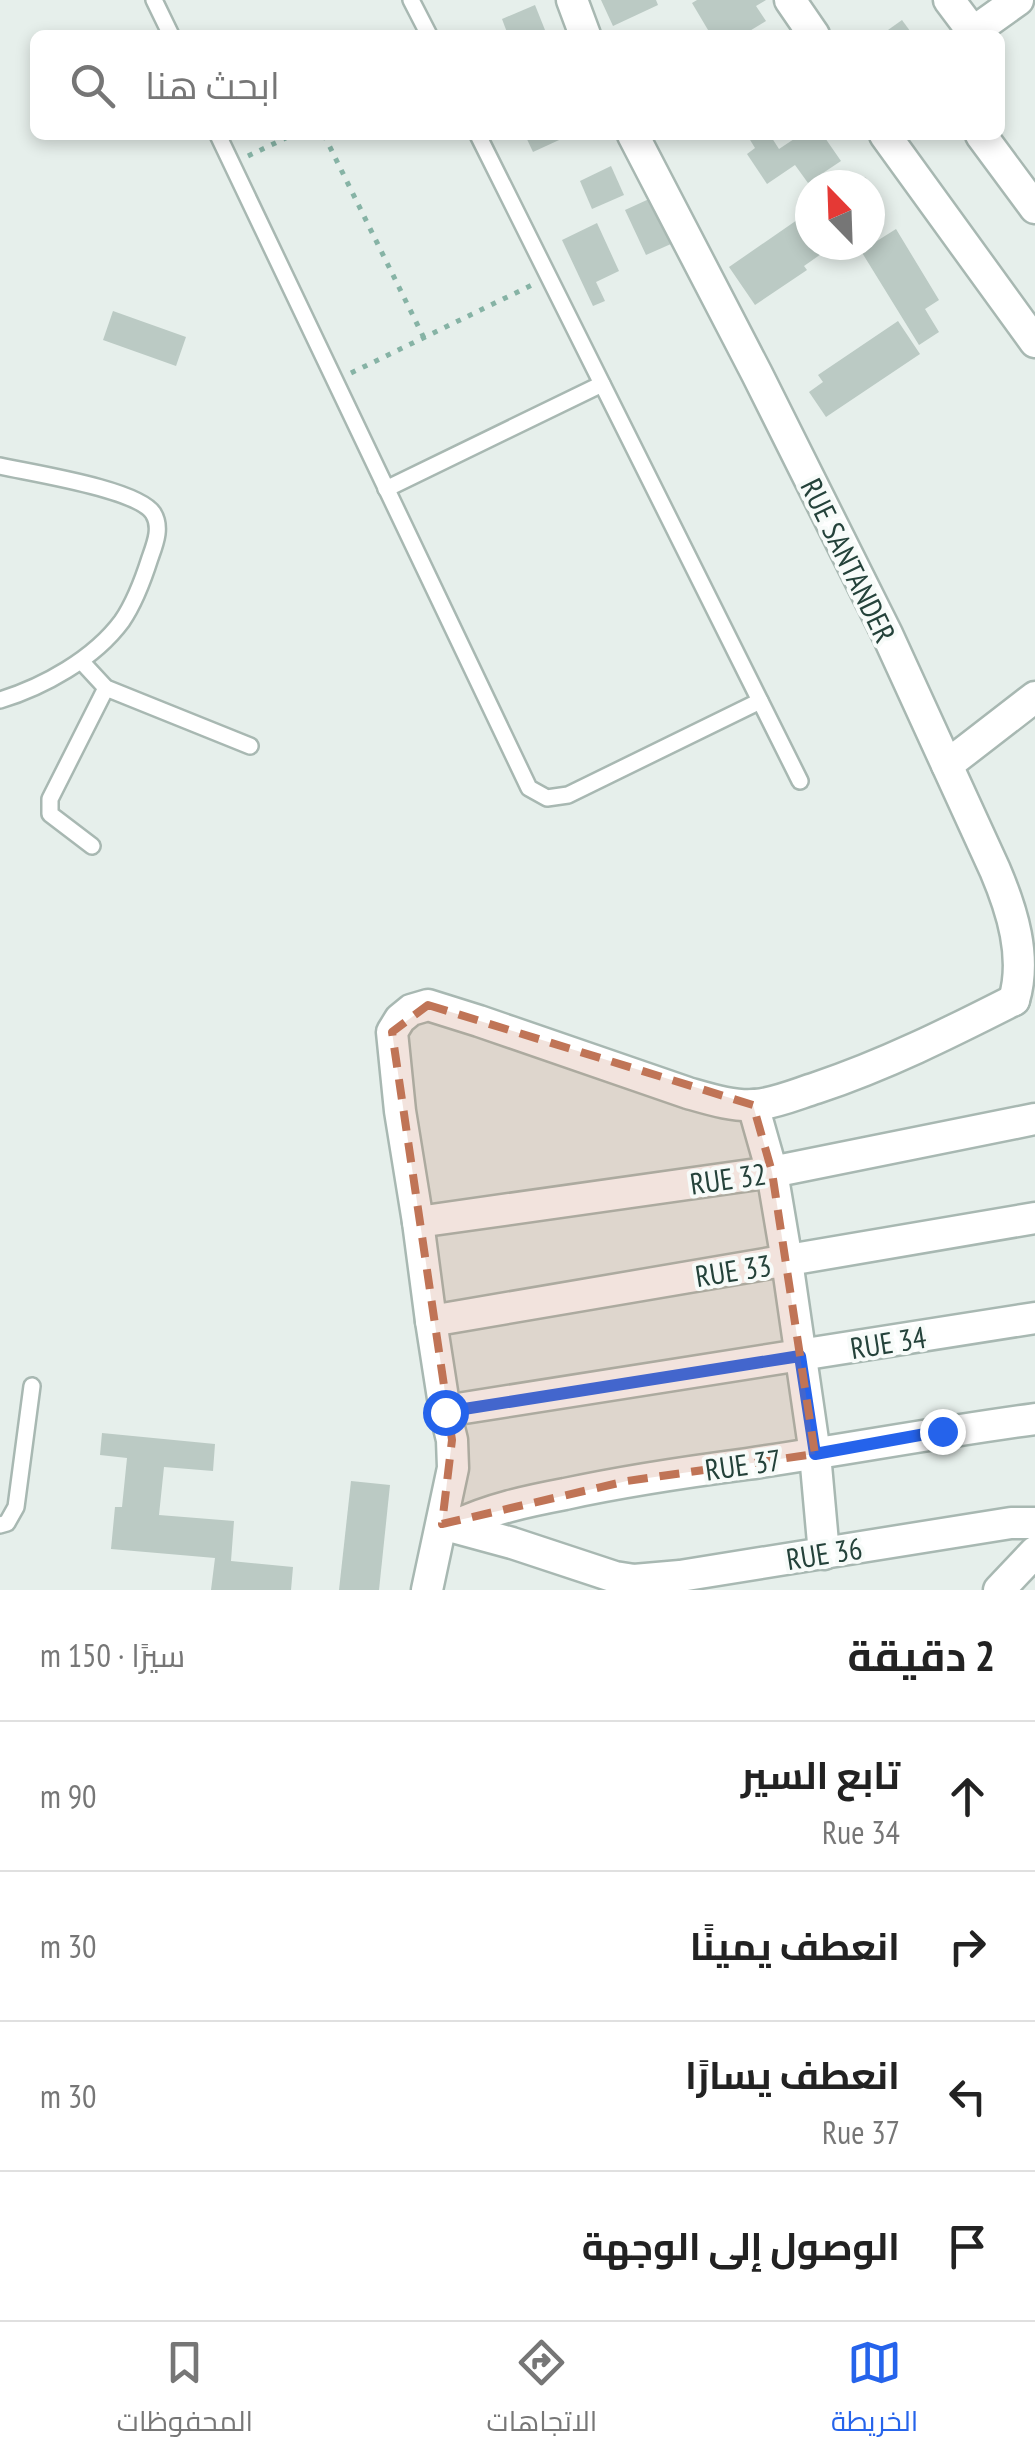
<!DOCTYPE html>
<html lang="ar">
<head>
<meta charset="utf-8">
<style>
  body { margin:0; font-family:"PT Sans Narrow",Cairo,sans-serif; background:#f6f6f6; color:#222; direction:rtl }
  .compass { position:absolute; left:795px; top:170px; width:90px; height:90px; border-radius:50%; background:#fff; box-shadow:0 5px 15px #0003; rotate:337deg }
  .stop { position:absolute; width:30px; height:30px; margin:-22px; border:8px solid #2563eb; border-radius:50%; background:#fff }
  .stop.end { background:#2563eb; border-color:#fff; box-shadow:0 2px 10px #0008 }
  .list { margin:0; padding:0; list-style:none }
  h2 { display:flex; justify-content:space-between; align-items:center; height:130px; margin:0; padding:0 40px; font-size:42px }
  h2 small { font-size:32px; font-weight:400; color:#767676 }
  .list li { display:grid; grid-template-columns:65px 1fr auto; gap:30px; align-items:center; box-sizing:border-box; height:150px; padding:0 40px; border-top:2px solid #e0e0e0 }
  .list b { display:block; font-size:38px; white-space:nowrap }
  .list p { margin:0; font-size:32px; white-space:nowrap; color:#767676 }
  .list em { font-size:32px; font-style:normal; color:#767676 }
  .icon { flex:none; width:55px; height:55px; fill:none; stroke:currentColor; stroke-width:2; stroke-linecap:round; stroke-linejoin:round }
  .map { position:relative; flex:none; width:1035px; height:1590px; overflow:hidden; direction:ltr }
  .search { position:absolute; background:#fff; box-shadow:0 5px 15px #0003; left:30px; right:30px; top:30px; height:110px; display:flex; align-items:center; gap:25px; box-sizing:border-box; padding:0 35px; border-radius:15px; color:#767676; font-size:38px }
  .sheet { height:730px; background:#fff }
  nav { display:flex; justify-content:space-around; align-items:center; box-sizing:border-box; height:140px; border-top:2px solid #e0e0e0; background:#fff; font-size:28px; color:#767676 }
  nav a { display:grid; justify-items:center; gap:5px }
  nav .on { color:#2563eb }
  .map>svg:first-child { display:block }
  .building { fill:#bbcac4 }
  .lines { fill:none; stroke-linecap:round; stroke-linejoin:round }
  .service-casing { stroke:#a8b8b2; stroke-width:20 }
  .minor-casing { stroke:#a8b8b2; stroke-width:35 }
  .path { stroke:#86b3a5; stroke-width:5; stroke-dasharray:5 8; stroke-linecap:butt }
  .service { stroke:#fff; stroke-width:15 }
  .minor { stroke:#fff; stroke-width:30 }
  .route { stroke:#2563eb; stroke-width:12 }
  .marked { fill:#c07456; fill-opacity:0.2; stroke:#c07456; stroke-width:8; stroke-dasharray:20 12; stroke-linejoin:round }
  .labels { text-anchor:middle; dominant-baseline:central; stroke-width:8; stroke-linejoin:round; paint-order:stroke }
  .street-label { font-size:30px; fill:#24423a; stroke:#f7fbf9 }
</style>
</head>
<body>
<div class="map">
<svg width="1035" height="1590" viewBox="0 0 1035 1590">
  <rect width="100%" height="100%" fill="#e6efeb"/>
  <g class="building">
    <path d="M601,0H656L658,5L613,26Z"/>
    <path d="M697,0H766L756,6L766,21L743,35H711L692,3Z"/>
    <path d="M535,5L547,35H508L502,19Z"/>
    <path d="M902,20L913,35H881Z"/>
    <path d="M525,135H570L533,152Z"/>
    <path d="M747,135H770L779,149L800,135H823L841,161L808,183L795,165L767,184L747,154L755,148Z"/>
    <path d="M611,166L624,195L592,209L580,181Z"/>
    <path d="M865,177L881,197L874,203L884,217L870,228V185H854Z"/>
    <path d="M660,194L680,240L646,255L625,210Z"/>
    <path d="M810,211V245H834L804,266L807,270L755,305L729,267Z"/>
    <path d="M597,223L619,271L596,282L605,301L593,306L562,240Z"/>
    <path d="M896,229L939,300L925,309L939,332L919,345L861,251Z"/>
    <path d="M113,311L186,337L176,366L103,340Z"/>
    <path d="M898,321L920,354L826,417L809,392L823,382L818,375Z"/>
    <path d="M102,1433L215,1444L213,1471L164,1467L159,1515L234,1521L231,1561L293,1567L291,1590H211L215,1558L111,1549L115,1507H122L127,1458L100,1455Z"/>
    <path d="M351,1481L390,1485L379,1590H339Z"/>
  </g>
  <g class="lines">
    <g class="service-casing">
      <g id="service">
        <path d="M154,0L171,35"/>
        <path d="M411,0L429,35"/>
        <path d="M218,135L529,788L547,798L568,795L760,701"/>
        <path d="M478,135L800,781"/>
        <path d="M0,466C31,473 137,489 153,513C162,527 155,544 150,558C143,580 135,602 122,621C94,659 43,687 0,700"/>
        <path d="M386,489L602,384"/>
        <path d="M81,661L106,688L250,746"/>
        <path d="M92,846L50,814V799L106,688"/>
        <path d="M0,1525L7,1523L16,1507L32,1386"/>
      </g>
    </g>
    <g class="minor-casing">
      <g id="minor">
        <path d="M572,0L585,35"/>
        <path d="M790,0L814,35"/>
        <path d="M949,0L973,32"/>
        <path d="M969,35L1018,0"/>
        <path d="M633,135L757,374L887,634L995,870C1012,910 1027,957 1014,1000"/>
        <path d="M885,135L1035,342"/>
        <path d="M981,135L1035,208"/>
        <path d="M947,765L1035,697"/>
        <path d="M753,1105L772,1172L787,1261L815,1454L824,1554"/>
        <path d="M418,1222L772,1172L1035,1119"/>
        <path d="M431,1321L1035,1218"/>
        <path d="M445,1411L1035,1318"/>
        <path d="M442,1524L512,1543L615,1577L634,1580L680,1576L1011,1523H1035"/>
        <path d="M455,1526C490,1509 528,1501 565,1494C625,1481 686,1472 747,1464C843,1450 939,1432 1035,1419"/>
        <path d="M427,1590L453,1468L452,1440L445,1411L431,1321L418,1222L400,1111L392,1032L400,1019L411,1010L428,1005L479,1021L688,1093C709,1099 734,1107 756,1105C776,1103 797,1094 816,1088C885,1065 949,1033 1014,1000"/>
        <path d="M999,1590L1035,1552"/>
      </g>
    </g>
    <g class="path">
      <path d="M324,135L424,338"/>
      <path d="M248,156L292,135"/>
      <path d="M351,373L534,284"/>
    </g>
    <use href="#service" class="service"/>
    <use href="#minor" class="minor"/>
  </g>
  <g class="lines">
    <path class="route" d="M445,1412L800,1356L815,1454L942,1431"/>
  </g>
  <path class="marked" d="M428,1005L753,1105L772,1172L815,1454L627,1481L442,1524L452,1440L392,1032Z"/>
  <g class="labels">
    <g class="street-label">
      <text transform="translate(849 560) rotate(64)">RUE SANTANDER</text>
      <text transform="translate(728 1178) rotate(-8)">RUE 32</text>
      <text transform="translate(733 1270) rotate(-9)">RUE 33</text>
      <text transform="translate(888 1342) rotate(-9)">RUE 34</text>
      <text transform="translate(743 1464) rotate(-8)">RUE 37</text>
      <text transform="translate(824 1553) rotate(-9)">RUE 36</text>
    </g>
  </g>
</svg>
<svg class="compass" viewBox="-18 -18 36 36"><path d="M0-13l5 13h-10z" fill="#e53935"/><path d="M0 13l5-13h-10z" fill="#767676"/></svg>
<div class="stop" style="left:445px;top:1412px"></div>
<div class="stop end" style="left:942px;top:1431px"></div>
<div class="search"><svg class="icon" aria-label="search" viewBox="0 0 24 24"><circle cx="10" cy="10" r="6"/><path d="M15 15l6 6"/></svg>ابحث هنا</div>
</div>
<section class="sheet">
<h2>2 دقيقة<small>سيرًا · 150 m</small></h2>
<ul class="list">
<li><svg class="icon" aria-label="ahead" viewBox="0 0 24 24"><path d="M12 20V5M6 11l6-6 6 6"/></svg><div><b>تابع السير</b><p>Rue 34</p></div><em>90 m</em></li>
<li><svg class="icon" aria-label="right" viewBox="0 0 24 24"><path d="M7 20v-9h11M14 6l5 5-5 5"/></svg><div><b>انعطف يمينًا</b></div><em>30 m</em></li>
<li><svg class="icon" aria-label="left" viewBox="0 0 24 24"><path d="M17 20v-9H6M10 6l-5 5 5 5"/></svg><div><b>انعطف يسارًا</b><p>Rue 37</p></div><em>30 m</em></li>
<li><svg class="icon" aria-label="arrive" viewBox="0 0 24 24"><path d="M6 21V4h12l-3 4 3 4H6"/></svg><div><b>الوصول إلى الوجهة</b></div></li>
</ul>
</section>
<nav>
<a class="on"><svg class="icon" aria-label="map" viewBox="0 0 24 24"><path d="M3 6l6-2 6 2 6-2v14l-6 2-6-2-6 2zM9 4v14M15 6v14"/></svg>الخريطة</a>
<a><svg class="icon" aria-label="directions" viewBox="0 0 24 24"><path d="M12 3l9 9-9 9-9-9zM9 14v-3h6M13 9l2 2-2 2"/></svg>الاتجاهات</a>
<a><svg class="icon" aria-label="saved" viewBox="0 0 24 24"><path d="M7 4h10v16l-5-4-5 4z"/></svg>المحفوظات</a>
</nav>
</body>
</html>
